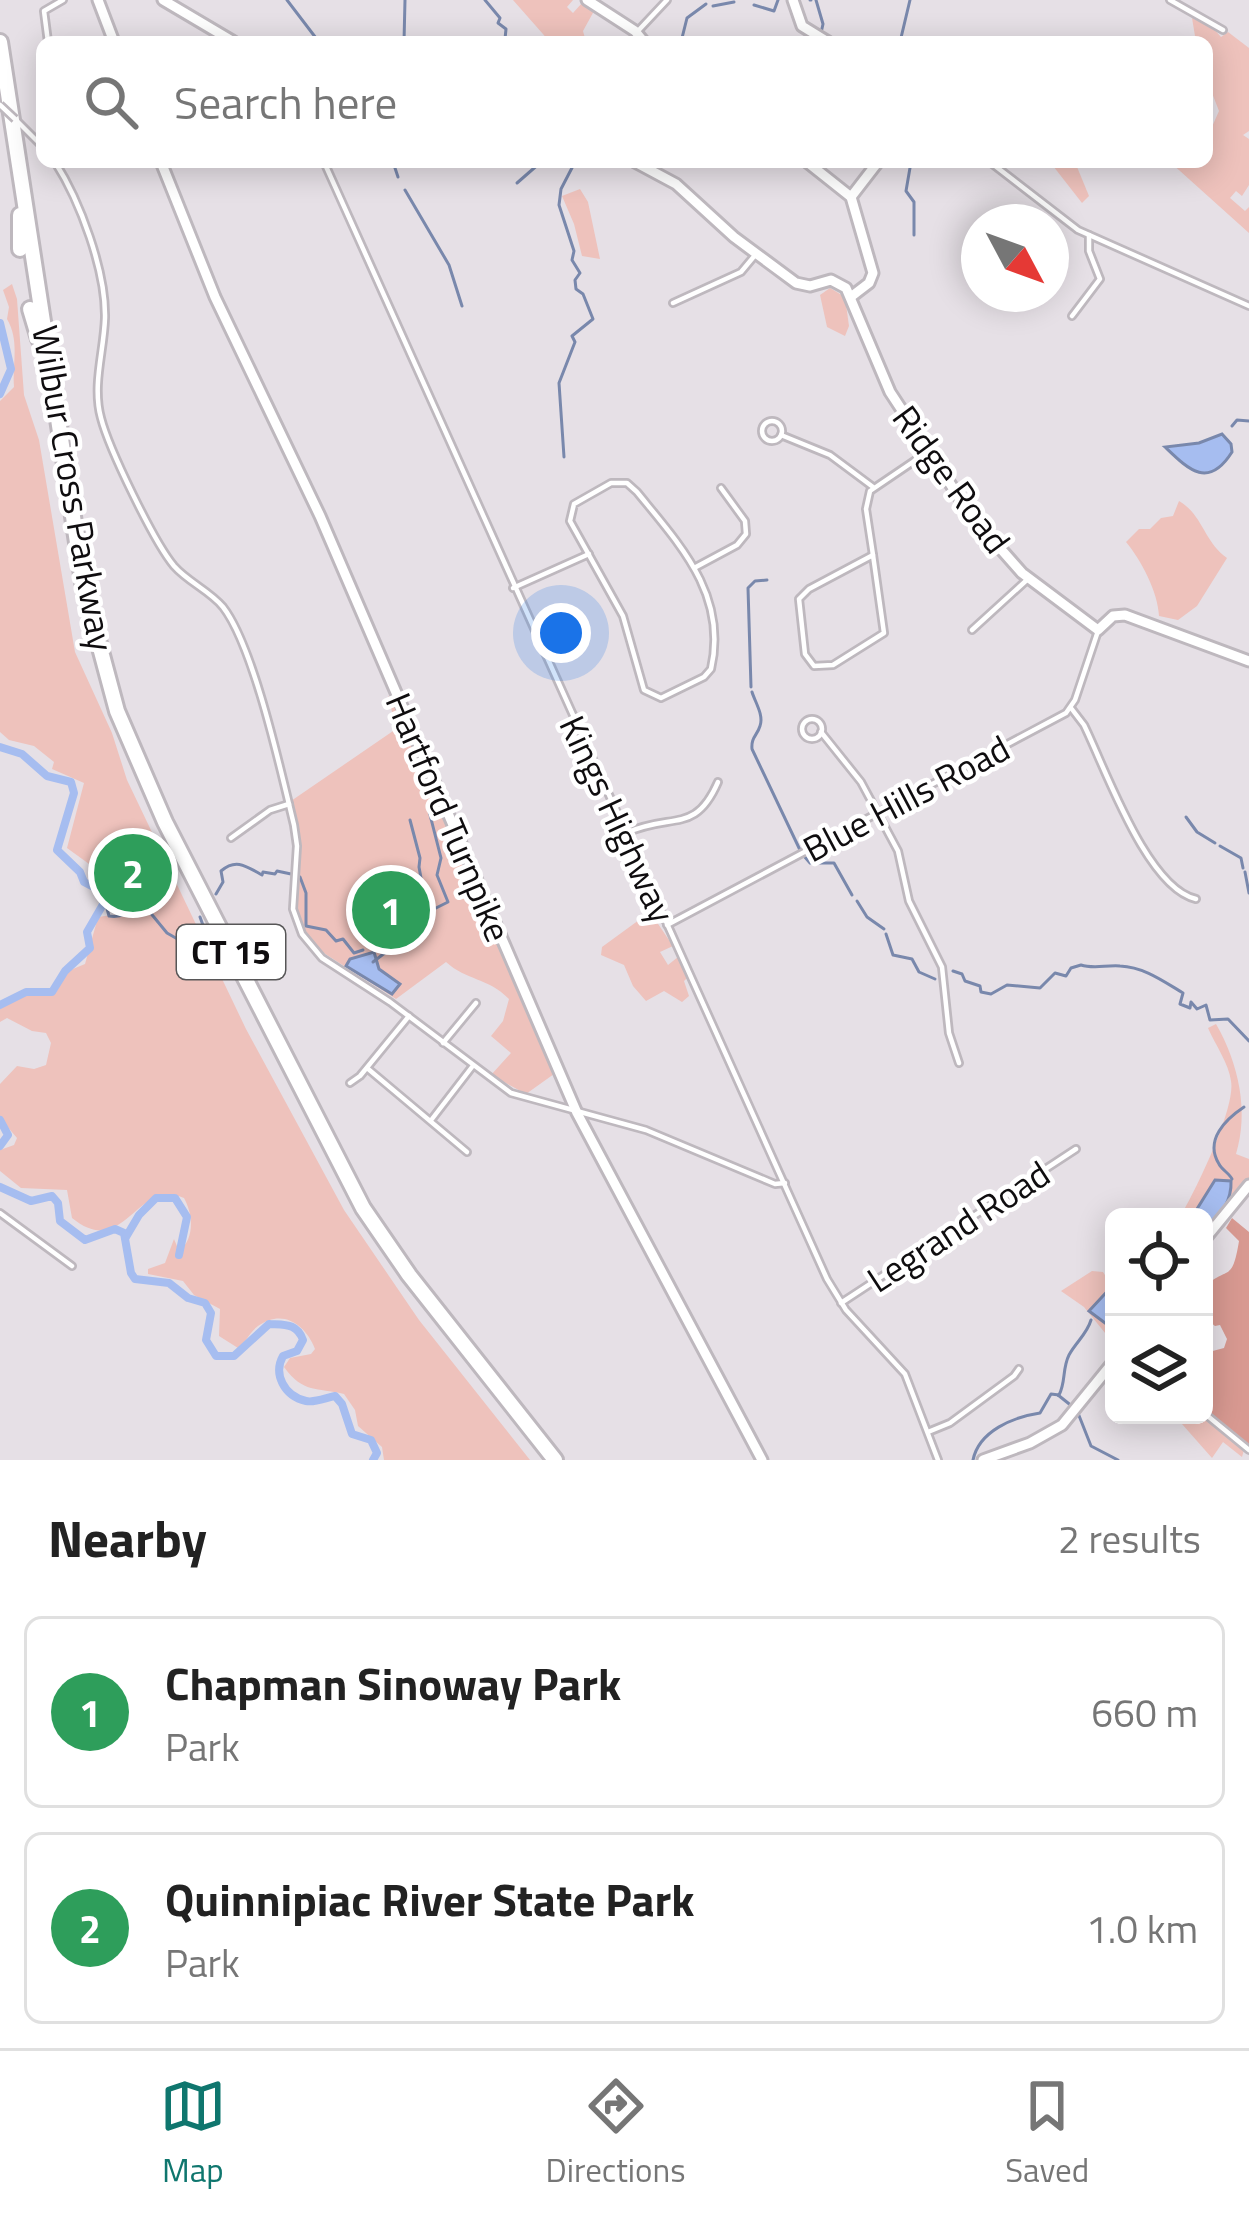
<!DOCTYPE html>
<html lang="en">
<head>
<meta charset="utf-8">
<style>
  body { margin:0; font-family:"Titillium Web",sans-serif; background:#f2f2f2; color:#222 }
  .controls { position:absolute; right:36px; bottom:36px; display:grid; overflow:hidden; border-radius:18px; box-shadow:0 6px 30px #0003 }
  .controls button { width:108px; height:108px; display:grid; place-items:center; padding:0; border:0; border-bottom:3px solid #e0e0e0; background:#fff; color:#222; font:60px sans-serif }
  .compass { position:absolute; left:961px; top:204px; width:108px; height:108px; border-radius:50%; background:#fff; box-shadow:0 6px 30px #0003; rotate:131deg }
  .you { position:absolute; left:561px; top:633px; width:42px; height:42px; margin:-30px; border:9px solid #fff; border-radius:50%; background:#1a73e8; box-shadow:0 0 0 18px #1a73e833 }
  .badge { display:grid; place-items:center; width:78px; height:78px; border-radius:50%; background:#0f766e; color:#fff; font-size:39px; font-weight:700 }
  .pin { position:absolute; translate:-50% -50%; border:6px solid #fff; box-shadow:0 3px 12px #0006 }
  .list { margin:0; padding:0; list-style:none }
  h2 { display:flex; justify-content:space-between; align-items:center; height:156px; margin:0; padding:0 48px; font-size:51px }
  h2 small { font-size:39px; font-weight:400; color:#767676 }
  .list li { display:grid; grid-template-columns:78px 1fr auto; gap:36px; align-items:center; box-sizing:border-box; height:192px; margin:0 24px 24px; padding:0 24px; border:3px solid #e0e0e0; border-radius:18px }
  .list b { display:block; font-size:45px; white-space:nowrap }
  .list p { margin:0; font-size:39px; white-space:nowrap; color:#767676 }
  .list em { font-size:39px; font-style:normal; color:#767676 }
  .icon { flex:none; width:66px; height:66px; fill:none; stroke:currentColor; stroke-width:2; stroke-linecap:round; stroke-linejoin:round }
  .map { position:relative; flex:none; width:1249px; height:1460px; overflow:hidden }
  .search { position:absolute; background:#fff; box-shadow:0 6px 30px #0003; left:36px; right:36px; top:36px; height:132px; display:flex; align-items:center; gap:30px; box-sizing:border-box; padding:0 42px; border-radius:18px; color:#767676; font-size:45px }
  .sheet { height:588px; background:#fff }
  nav { display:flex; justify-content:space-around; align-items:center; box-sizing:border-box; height:168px; border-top:3px solid #e0e0e0; background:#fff; font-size:33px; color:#767676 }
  nav a { display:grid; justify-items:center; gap:6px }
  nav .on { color:#0f766e }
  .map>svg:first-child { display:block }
  .green { fill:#eec2bc }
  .forest { fill:#d89991 }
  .water { fill:#a6bdf0; stroke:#7988ac; stroke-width:3 }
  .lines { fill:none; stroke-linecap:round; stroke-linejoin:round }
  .stream { stroke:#7988ac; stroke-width:3 }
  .river { stroke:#a6bdf0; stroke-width:8 }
  .street-casing { stroke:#beb8be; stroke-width:10 }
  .secondary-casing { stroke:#beb8be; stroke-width:15 }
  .highway-casing { stroke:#beb8be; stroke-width:20 }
  .street { stroke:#fff; stroke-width:4.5 }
  .secondary { stroke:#fff; stroke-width:9 }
  .highway { stroke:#fff; stroke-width:14 }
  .street-bridge-casing { stroke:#beb8be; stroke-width:10; stroke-linecap:butt }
  .street-bridge { stroke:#fff; stroke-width:4.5 }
  .labels { text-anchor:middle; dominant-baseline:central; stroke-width:9; stroke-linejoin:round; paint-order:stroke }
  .shield { fill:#fff; stroke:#575657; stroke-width:3 }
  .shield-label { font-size:33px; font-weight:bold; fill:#0f0d0f }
  .street-label { font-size:36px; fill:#0f0d0f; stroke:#fff }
</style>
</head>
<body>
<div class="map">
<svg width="1249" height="1460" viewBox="0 0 1249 1460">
  <rect width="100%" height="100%" fill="#e6e0e6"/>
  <g class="green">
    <path d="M513,0H573L567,7L573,13L582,3L594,11L583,31L586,42H550Z"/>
    <path d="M1192,18L1213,28L1221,37L1228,32L1249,48V131L1243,135L1249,139V185L1242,196L1236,191L1230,198L1245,211L1249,207V233L1170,162H1207V138L1219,111L1207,80V42H1196Z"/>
    <path d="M1050,162H1075L1089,196L1082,203Z"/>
    <path d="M580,189L588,202L600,259L582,256L574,224L562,196Z"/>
    <path d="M12,284L17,299L24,395L39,440L75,652L112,733L127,780L246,1029L344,1210L419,1320L530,1460H384L382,1447L358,1426L355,1410L344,1394C316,1387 304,1394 284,1367L290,1358L311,1354L315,1349C306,1325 283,1308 258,1326C249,1333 247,1341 238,1348L219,1336L220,1309L194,1295L183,1281L148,1274V1269L165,1263L174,1239L179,1251C195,1239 193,1214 184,1198C136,1177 125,1261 72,1218L67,1190L21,1188L0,1171V1150L14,1145L17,1138L0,1118V1084L17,1066L34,1069L46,1065L51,1043L46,1033L32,1031L7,1018L0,1022V1009L16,995H46L68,971L85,964L98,917L134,912L140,899L130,881L118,882L110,888L95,880L96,869L67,848L84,783L52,769L54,762L34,746L9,740L0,732V401L14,387C12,364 20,341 7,319L9,307L3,290Z"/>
    <path d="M830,288L845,297L849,326L845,336L827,327L820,295Z"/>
    <path d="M1179,501C1203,515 1204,542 1227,558L1197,606L1178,620L1159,616C1158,592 1141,560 1126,542L1139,529H1150L1161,518L1173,516Z"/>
    <path d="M388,695L404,724L554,1074L526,1094L491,1075L511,1053L491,1036L503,1021L509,999C487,977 467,981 446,962L396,999L319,950L304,932L297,906L301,841L291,801L396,729Z"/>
    <path d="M650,912L673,946L660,952L668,965L678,957L687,978L684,981L689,996L682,1002L664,991L646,1001L633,986L624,965L601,955L602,947Z"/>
    <path d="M1216,1024C1239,1064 1249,1112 1236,1154L1249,1159V1181L1204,1237V1217H1180C1195,1192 1236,1108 1231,1081C1229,1064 1215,1044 1208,1028Z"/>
    <path d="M1092,1271L1103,1272L1110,1283L1114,1280V1344L1084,1307L1061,1291Z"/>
    <path d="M1147,1415H1201L1244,1450L1242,1457L1223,1442L1212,1458L1182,1424L1158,1421Z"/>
  </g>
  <path class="forest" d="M1232,1218L1249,1232V1447L1204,1410V1336L1205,1353L1224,1348L1227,1339L1220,1325L1215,1326L1204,1317V1287C1228,1265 1232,1284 1239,1241L1226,1228Z"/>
  <g class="water">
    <path d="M1222,434L1231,444L1232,452C1208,490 1188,469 1165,447L1199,443Z"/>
    <path d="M374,952L379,969L400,984L392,994L346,966L350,959Z"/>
    <path d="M1215,1180L1231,1181C1232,1201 1218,1220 1204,1233V1217H1192Z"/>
    <path d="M1114,1284V1320L1109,1326L1089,1311Z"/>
  </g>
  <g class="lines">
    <g class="stream">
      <path d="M287,0L319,42"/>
      <path d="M485,0L500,18L498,23L506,29L505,39L514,42"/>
      <path d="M810,0H811"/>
      <path d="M816,0L823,24L821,33"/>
      <path d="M754,5L774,11L778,0"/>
      <path d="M713,6L734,2"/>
      <path d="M404,42L405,0"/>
      <path d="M681,42L687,18L706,4"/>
      <path d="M900,42L910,0"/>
      <path d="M393,162L398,177"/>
      <path d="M911,162L906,191L914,202V235"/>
      <path d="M517,183L541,162"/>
      <path d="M405,190L449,265L462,306"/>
      <path d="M1232,426L1237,420L1249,421"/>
      <path d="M564,457L559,383L575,342L572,336L593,319L583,294L576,289L575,280L580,273L572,260L574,251L559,205L561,189L575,162"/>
      <path d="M751,687L748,588L755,581L767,580"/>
      <path d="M752,692C755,702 764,715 760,726C757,736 751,737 752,749L800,850"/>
      <path d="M1186,817L1197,832L1215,843"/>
      <path d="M410,820L420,858L419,867L425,900L419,915"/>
      <path d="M1220,846L1241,858L1243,868"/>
      <path d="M804,856L810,863H834L852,895"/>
      <path d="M1245,872L1249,893"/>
      <path d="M300,877L306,893V926L326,930L336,941L343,939L354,953L363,950"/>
      <path d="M216,894L223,882L221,871C236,858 246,866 262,875L263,872L275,874L277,871L291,874"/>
      <path d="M105,901L109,916C121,918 129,913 137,905H144L167,933L188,945L204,928L200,917"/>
      <path d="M857,901L867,917L884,929"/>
      <path d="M886,934L893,955L912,959L919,972L935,979"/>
      <path d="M389,949L416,918L448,902L437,875L441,858L428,807"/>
      <path d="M373,962L386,952"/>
      <path d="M953,971L962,974L965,981L980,986L981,992L991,994L1007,985L1040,988L1055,973L1066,976L1071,968L1081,965C1093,969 1106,965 1120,966C1144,967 1163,981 1183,993L1180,1004L1190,1008L1191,1002L1197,1009L1206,1005L1210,1020L1228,1019L1249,1041"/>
      <path d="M1232,1179C1229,1173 1222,1170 1219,1164C1204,1140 1226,1119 1244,1107"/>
      <path d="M1058,1395L1073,1407"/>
      <path d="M1078,1413L1091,1446L1118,1460"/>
      <path d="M973,1460C979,1431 1013,1417 1040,1413L1051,1394L1059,1395C1066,1382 1062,1369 1069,1355C1076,1342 1087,1334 1091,1320"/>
    </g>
    <g class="river">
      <path d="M0,323L11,369L0,394"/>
      <path d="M0,747L22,754L47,776L71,782L74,793L57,850L80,872L84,882L103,892L105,901L87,932L90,948L65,971L52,992H26L0,1005"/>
      <path d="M0,1120L8,1135L0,1146"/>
      <path d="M0,1187L31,1201L52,1196L58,1203L60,1221L85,1240L115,1229L124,1233L131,1273L135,1279L169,1283L188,1298L205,1303L211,1313L206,1340L216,1356H234L269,1324C285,1325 297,1323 303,1340L297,1351L283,1356C273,1374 284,1396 306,1401C315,1403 325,1398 335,1396L342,1404L352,1434L371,1440L377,1453L373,1460"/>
      <path d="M126,1237L139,1215L156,1198H175L187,1217L179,1255"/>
    </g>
    <g class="street-casing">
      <g id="street">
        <path d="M1170,0L1223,30"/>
        <path d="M637,32L667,0"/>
        <path d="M48,42L44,11L63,0"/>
        <path d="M16,120L42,146"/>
        <path d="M55,162C80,201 106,271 105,318C104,351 92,385 101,418C109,449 154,542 174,566C188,582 210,591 223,607C254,647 281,772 294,825L297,846L293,909L302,934L322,958L390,1002L511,1093L646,1130L775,1184L785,1183"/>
        <path d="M324,162L827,1279L846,1310L905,1374L938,1460"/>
        <path d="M990,162L1078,230L1249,306"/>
        <path d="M673,303L741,272L756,254"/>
        <path d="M1072,316L1100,279L1089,251V235"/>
        <circle cx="772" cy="431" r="10"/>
        <path d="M781,435L830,455L873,487"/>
        <path d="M611,483H627L637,492C680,545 728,595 711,669L704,677L661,698L644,690L623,616L570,521L574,504Z"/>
        <path d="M873,555L884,633L833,665L814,666L805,654L799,599L809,589Z"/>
        <path d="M873,555L866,509L870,491L929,451"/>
        <path d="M696,567L737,545L746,534L745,521L721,488"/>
        <path d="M513,588L589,554"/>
        <path d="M972,630L1029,578"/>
        <path d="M1071,708L1084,725C1106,770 1147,888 1196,899"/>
        <circle cx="812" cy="729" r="10"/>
        <path d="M821,732L861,782L898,851L909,901L942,967L949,1033L959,1063"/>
        <path d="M626,833C672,812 695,835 718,782"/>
        <path d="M231,838L270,810L289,804"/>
        <path d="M667,925L1066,713L1075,700L1098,631"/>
        <path d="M443,1043L476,1003"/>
        <path d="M367,1068L467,1152"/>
        <path d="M350,1083L360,1076L409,1016"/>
        <path d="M432,1119L472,1067"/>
        <path d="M0,1213L72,1266"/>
        <path d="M841,1303L1076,1149"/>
        <path d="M1204,1413L1249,1450"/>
        <path d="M928,1432L950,1423L1014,1376L1019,1369"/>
      </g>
    </g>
    <g class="secondary-casing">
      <g id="secondary">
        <path d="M98,0L114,42"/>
        <path d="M163,0L234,42"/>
        <path d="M587,0L635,31L644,42"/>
        <path d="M793,0L802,26L828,42"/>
        <path d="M161,162L215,297L320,516L577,1113L762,1460"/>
        <path d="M635,162L676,184L734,237L796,283L810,286L831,280L846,288L890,392L970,514L1022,573L1098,630L1113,616L1125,615L1249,661"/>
        <path d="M807,162L851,197L873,273L869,283L852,296"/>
        <path d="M851,197L878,162"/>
        <path d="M1204,1240L1249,1185"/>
        <path d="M983,1460L1030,1443L1062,1425L1114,1361"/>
      </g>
    </g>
    <g class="highway-casing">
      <g id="highway">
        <path d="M0,42L84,588L117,711L165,822L363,1208L409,1275L555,1460"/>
        <path d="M20,215V249"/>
        <path d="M30,309L39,339"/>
      </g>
    </g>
    <use href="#street" class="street"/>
    <use href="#secondary" class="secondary"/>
    <use href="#highway" class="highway"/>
    <g class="street-bridge-casing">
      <path id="street-bridge" d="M0,105L15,119"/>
    </g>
    <use href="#street-bridge" class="street-bridge"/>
  </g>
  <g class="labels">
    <rect class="shield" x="177" y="925" width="108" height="54" rx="9"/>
    <g class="shield-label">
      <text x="231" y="952">CT 15</text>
    </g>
    <g class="street-label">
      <text transform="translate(952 479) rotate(54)">Ridge Road</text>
      <text transform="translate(74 488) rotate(80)">Wilbur Cross Parkway</text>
      <text transform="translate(906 798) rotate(-28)">Blue Hills Road</text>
      <text transform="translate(449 817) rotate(67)">Hartford Turnpike</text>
      <text transform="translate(618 819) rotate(65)">Kings Highway</text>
      <text transform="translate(958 1226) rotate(-33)">Legrand Road</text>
    </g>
  </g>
</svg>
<div class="controls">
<button><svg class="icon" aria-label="locate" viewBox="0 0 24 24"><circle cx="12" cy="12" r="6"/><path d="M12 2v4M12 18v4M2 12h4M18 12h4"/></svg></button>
<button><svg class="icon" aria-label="layers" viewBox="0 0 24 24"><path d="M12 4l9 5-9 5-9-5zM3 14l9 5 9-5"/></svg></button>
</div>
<svg class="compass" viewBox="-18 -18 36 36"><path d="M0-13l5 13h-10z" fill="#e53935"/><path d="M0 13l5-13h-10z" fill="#767676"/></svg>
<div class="you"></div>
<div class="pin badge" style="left:391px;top:910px;background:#2e9e5b">1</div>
<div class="pin badge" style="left:133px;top:873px;background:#2e9e5b">2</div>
<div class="search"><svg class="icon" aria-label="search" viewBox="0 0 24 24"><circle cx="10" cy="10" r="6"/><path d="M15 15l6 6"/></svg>Search here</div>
</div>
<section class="sheet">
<h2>Nearby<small>2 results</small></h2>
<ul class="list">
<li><span class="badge" style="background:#2e9e5b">1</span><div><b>Chapman Sinoway Park</b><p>Park</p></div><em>660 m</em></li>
<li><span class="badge" style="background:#2e9e5b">2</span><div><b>Quinnipiac River State Park</b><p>Park</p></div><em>1.0 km</em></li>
</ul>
</section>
<nav>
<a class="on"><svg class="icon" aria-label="map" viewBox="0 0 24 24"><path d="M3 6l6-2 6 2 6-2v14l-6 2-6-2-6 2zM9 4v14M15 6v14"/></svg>Map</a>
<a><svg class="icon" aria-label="directions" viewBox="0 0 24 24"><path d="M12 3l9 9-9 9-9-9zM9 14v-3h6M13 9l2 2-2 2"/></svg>Directions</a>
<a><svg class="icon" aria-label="saved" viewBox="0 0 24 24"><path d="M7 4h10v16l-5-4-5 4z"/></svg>Saved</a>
</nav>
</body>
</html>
